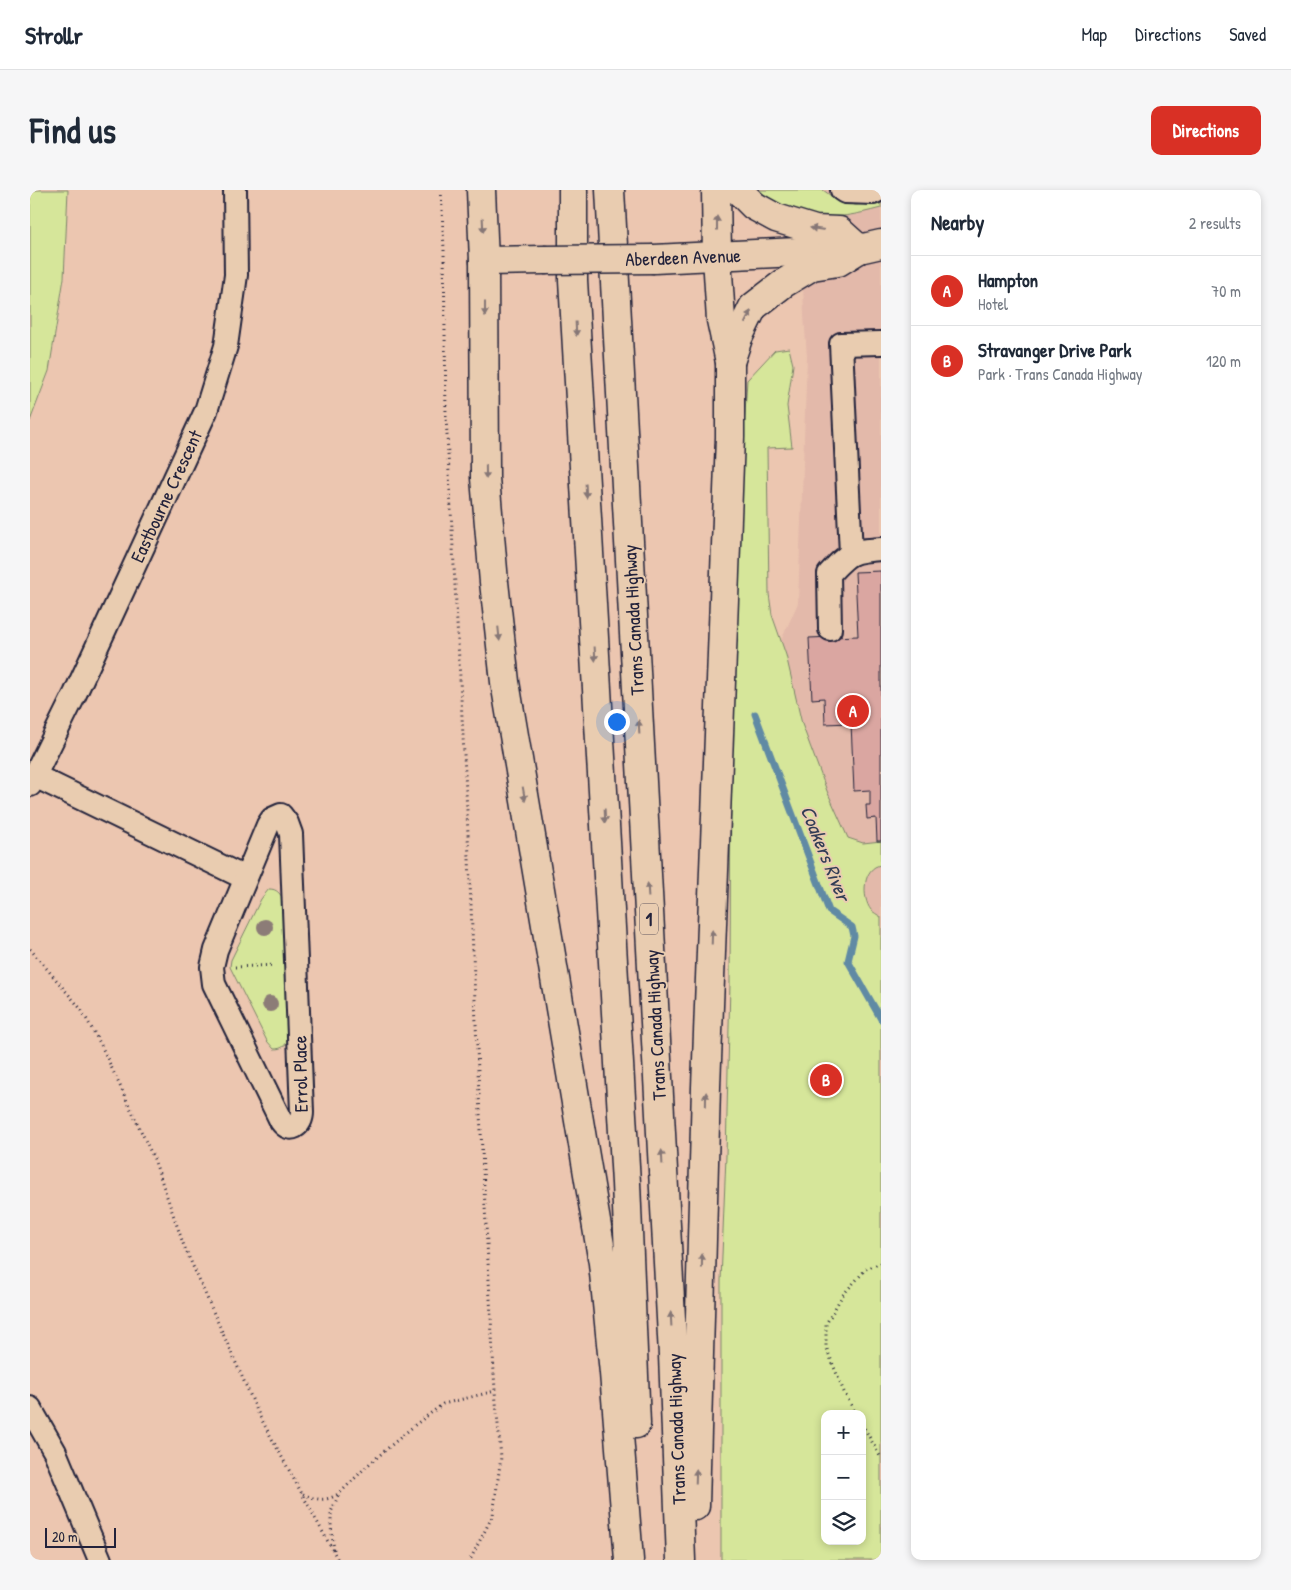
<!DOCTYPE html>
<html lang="en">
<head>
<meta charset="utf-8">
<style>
  body { margin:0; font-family:"Patrick Hand",sans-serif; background:#f6f6f7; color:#1f2937 }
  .controls { position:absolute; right:15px; bottom:15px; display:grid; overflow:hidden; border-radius:10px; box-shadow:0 2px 8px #0003 }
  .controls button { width:45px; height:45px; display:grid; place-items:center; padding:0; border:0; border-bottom:1px solid #e0e1e3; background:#fff; color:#1f2937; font:25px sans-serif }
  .scale { position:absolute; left:15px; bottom:12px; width:71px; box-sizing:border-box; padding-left:5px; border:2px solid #22223b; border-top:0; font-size:14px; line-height:18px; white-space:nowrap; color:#22223b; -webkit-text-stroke:4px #e9ccb0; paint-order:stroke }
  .you { position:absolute; left:586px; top:531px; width:18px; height:18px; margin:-12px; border:4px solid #fff; border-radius:50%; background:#1a73e8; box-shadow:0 0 0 8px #1a73e833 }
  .badge { display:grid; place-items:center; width:32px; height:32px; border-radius:50%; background:#d93025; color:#fff; font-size:16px; font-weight:700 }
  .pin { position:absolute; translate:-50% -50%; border:2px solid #fff; box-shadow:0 1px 5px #0006 }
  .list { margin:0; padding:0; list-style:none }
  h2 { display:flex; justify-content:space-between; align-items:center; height:65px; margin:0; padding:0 20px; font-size:21px }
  h2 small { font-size:16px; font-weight:400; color:#747a83 }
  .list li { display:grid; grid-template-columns:32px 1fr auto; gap:15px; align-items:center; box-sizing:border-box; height:70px; padding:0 20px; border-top:1px solid #e0e1e3 }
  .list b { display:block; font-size:19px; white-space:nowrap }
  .list p { margin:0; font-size:16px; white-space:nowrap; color:#747a83 }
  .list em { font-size:16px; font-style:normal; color:#747a83 }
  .icon { flex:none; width:28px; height:28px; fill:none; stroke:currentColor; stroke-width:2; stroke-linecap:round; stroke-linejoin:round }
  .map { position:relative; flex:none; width:851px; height:1370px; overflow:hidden; border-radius:10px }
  header { display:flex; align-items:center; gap:30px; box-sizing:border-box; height:70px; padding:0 25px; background:#fff; border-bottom:1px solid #e0e1e3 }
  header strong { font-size:24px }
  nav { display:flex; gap:28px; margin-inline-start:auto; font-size:18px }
  .intro { display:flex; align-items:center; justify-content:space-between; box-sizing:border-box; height:120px; padding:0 30px }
  h1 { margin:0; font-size:35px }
  .button { padding:12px 22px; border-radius:10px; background:#d93025; color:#fff; font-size:18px; font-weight:700 }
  main { display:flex; gap:30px; padding:0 30px }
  aside { flex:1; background:#fff; border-radius:10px; box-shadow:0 2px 8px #0003 }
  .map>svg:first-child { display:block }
  .built { fill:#e3b9aa }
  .green { fill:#d6e69a; stroke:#7c846a; fill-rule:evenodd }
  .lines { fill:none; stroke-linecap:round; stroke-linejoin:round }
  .stream { stroke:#608aa4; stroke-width:7 }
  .building { fill:#daa6a1; stroke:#22223b }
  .minor-casing { stroke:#22223b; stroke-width:26 }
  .major-casing { stroke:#22223b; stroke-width:31 }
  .highway-casing { stroke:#22223b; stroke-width:31 }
  .path { stroke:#22223b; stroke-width:3; stroke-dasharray:1 4; stroke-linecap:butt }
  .minor { stroke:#e9ccb0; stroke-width:22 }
  .major { stroke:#e9ccb0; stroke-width:28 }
  .highway { stroke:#e9ccb0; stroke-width:28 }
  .major-bridge-casing { stroke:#22223b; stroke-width:31; stroke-linecap:butt }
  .major-bridge { stroke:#e9ccb0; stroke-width:28 }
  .tree { fill:#8c7c77 }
  .oneway { fill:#867776 }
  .labels { text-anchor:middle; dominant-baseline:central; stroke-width:4; stroke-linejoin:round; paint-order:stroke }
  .shield { fill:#e9ccb0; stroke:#5e555e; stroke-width:1 }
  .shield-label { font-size:18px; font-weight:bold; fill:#22223b }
  .street-label { font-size:19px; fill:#22223b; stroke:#e9ccb0 }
  .water-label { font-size:20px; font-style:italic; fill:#313c55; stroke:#e9ccb0 }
</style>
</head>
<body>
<header>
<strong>Strollr</strong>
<nav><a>Map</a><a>Directions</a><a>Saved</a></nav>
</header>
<div class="intro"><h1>Find us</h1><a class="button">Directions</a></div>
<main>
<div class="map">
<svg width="851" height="1370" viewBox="0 0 851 1370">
  <rect width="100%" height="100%" fill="#ecc6b0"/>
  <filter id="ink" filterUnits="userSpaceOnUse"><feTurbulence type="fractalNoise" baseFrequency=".02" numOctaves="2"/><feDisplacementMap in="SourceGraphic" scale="10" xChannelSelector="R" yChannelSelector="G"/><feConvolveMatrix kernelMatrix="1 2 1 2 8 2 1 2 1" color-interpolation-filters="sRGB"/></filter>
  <g filter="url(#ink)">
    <path class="built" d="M770,0H851V747L745,464L768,413L777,167L774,125Z"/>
    <g class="green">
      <path d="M0,0H38L34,88L19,181L0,231Z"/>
      <path d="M728,0H793L811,13L826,15L851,12V18C799,32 773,32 728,0Z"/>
      <path d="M759,158L763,175L757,216L762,257L737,258L739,404L742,425L756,465L772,534L797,601L818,648L833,653L851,651V675C833,677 831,707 841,720C843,722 848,725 851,727V1370H691V1091L696,966L700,794L701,554L710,306L717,190L745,160ZM795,1224H832V1351H795Z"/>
      <path d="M239,699C245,699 248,701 252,707L258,850C255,856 252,859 244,859L237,851L200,777L201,770L231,709Z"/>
    </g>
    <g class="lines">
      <path class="stream" d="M725,524L799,721L822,737L824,746L818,771L851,829"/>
    </g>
    <path class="building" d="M851,381V651H847L846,628L837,629L836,615H840V600L824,601L821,533L795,534L794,508L782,509L779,448L828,446L825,382Z"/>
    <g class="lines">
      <g class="minor-casing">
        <g id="minor">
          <path d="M812,0L815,2L843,3L849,0"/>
          <path d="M821,364L811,154L851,153"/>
          <path d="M800,439L799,384C819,362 821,361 851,359"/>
          <path d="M5,586L215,688"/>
          <path d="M0,595L45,504L176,221L196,156L206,85L205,0"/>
          <path d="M251,625L257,633L261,644L272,922C272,936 260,944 251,931L184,794L182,777L186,760L238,635L242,629Z"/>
          <path d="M0,1218L25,1262L70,1370"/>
        </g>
      </g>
      <g class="major-casing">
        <g id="major">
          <path d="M624,69L829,59L851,54"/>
          <path d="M454,71L514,70"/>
        </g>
      </g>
      <g class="highway-casing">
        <g id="highway">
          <path d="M451,0L454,71L455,288L464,392L475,492L573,1073L584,1183L599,1370"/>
          <path d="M543,0V90L596,993L606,1234"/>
          <path d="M580,0L643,1165L651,1370"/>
          <path d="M700,172L708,148L723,117L754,93L782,76L808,72L829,59L809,41L785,40L746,28L724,16L708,0"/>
          <path d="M665,1316L676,897L700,247V172L691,130L687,67L686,0"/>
        </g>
      </g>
      <g class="path">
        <path d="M411,0L414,59L416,226L437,621L449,905L465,1201L471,1267L463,1325L440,1370"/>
        <path d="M0,3L5,0"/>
        <path d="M0,759L51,819L71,855L124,969L154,1056L229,1225L308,1370"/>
        <path d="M205,777L244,775"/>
        <path d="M826,1224L814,1202L796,1157V1134L812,1106L836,1079L851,1073"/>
        <path d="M832,1234L851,1268"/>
        <path d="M273,1304C286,1310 296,1312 308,1304"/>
        <path d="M304,1360L301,1337V1322L309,1304L337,1276L385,1235L413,1214L465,1201"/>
      </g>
      <use href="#minor" class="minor"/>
      <use href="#major" class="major"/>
      <use href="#highway" class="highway"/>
      <g class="major-bridge-casing">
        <path id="major-bridge" d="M514,70L624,69"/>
      </g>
      <use href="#major-bridge" class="major-bridge"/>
    </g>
    <g class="tree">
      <circle cx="235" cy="737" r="8"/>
      <circle cx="240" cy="814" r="8"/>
    </g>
    <defs><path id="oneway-solid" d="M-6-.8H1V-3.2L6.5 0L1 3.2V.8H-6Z" transform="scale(1.25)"/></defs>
    <g class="oneway">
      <use href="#oneway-solid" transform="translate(687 33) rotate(-90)"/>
      <use href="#oneway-solid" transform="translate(453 35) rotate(87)"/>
      <use href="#oneway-solid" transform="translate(787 39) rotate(-172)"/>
      <use href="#oneway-solid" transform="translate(455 119) rotate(90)"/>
      <use href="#oneway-solid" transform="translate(718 127) rotate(-64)"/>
      <use href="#oneway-solid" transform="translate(546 139) rotate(87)"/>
      <use href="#oneway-solid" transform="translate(456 282) rotate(89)"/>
      <use href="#oneway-solid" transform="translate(556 301) rotate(87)"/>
      <use href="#oneway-solid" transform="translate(469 444) rotate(84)"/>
      <use href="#oneway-solid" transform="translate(565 464) rotate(87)"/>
      <use href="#oneway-solid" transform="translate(609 537) rotate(-93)"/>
      <use href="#oneway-solid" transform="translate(494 604) rotate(80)"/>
      <use href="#oneway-solid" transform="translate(575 626) rotate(87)"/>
      <use href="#oneway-solid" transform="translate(618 700) rotate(-93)"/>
      <use href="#oneway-solid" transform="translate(682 747) rotate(-88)"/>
      <use href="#oneway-solid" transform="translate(676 909) rotate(-89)"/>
      <use href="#oneway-solid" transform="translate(632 967) rotate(-93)"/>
      <use href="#oneway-solid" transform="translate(672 1071) rotate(-89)"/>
      <use href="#oneway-solid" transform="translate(641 1129) rotate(-93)"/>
      <use href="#oneway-solid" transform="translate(666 1286) rotate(-88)"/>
    </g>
  </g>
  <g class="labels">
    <rect class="shield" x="610" y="713.5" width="18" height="31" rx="4"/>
    <g class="shield-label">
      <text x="619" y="729">1</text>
    </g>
    <g class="street-label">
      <text transform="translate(653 67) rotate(-2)">Aberdeen Avenue</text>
      <text transform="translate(136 306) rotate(-65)">Eastbourne Crescent</text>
      <text transform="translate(603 430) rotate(-93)">Trans Canada Highway</text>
      <text transform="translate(625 835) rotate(-93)">Trans Canada Highway</text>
      <text transform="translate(270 884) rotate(-91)">Errol Place</text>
      <text transform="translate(646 1239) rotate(-92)">Trans Canada Highway</text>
    </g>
    <g class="water-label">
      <text transform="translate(796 663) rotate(68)">Coakers River</text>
    </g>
  </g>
</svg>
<div class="controls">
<button>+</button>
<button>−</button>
<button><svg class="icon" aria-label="layers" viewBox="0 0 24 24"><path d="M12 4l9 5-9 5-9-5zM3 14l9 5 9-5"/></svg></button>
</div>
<div class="scale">20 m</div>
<div class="you"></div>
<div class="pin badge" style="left:823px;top:521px">A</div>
<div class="pin badge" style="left:796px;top:890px">B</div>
</div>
<aside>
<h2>Nearby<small>2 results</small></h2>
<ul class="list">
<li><span class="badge">A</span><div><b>Hampton</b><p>Hotel</p></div><em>70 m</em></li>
<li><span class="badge">B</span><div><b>Stravanger Drive Park</b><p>Park · Trans Canada Highway</p></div><em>120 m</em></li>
</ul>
</aside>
</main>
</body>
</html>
